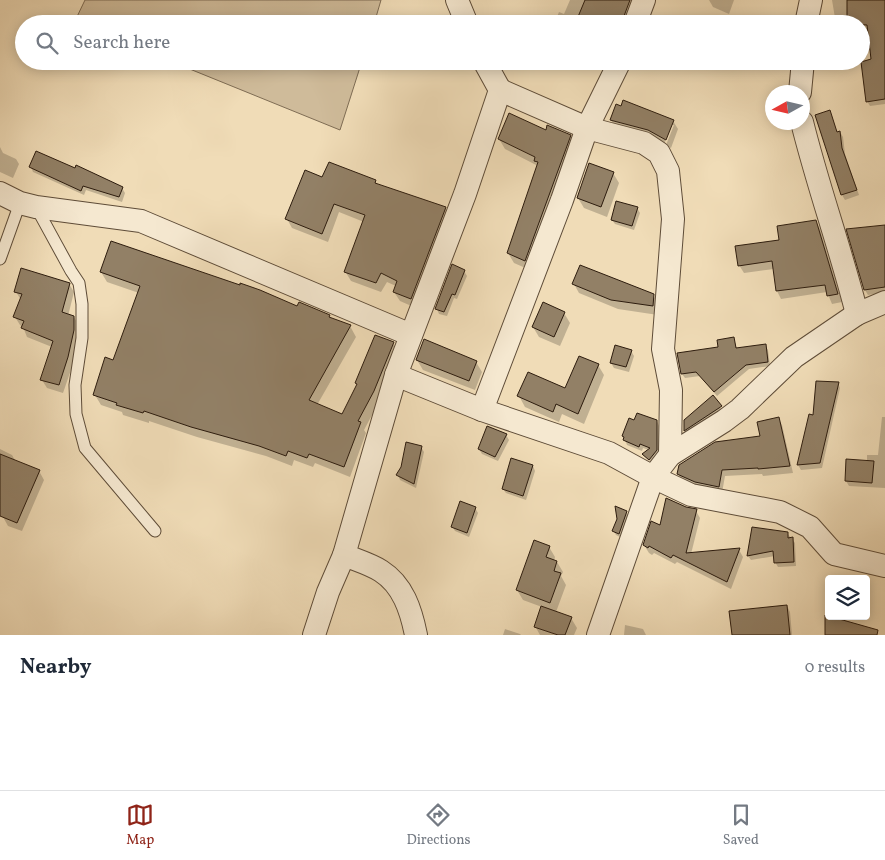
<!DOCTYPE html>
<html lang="en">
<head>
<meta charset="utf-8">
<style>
  body { margin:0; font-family:Vollkorn,serif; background:#f2f2f3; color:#1f2937 }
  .controls { position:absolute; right:15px; bottom:15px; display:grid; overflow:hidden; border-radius:5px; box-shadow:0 2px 12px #0003 }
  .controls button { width:45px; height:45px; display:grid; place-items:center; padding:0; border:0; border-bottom:1px solid #e0e1e3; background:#fff; color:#1f2937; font:25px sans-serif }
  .compass { position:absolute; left:765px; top:85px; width:45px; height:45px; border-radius:50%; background:#fff; box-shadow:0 2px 12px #0003; rotate:262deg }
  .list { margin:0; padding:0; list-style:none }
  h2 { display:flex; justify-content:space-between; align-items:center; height:65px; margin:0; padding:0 20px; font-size:21px }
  h2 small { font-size:16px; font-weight:400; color:#747a83 }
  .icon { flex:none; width:28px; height:28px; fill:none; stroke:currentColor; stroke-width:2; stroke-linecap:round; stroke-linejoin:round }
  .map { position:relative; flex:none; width:885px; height:635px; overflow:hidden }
  .search { position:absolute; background:#fff; box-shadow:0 2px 12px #0003; left:15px; right:15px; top:15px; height:55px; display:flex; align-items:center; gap:12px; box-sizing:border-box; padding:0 18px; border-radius:28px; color:#747a83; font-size:19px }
  .sheet { height:155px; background:#fff }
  nav { display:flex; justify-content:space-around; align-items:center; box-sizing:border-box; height:70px; border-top:1px solid #e0e1e3; background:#fff; font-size:14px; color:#747a83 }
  nav a { display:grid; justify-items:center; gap:2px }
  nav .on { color:#8f2418 }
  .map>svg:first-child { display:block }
  .green { fill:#cfbb9a; stroke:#7e6c54 }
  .shadow { fill:#0003 }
  .building { fill:#928066; stroke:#2d1c0e }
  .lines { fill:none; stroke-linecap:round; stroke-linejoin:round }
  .service-casing { stroke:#5e4c38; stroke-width:13 }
  .minor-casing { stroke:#5e4c38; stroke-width:24 }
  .service { stroke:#f5e8d0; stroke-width:11 }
  .minor { stroke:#f5e8d0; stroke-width:22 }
</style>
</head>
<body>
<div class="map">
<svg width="885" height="635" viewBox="0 0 885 635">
  <rect width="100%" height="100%" fill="#f0dcb7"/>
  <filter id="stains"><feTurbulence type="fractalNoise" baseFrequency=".004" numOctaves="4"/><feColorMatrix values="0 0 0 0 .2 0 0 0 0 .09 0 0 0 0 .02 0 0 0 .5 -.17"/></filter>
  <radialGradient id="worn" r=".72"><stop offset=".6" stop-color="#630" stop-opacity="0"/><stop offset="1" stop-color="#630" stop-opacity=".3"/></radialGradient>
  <g class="green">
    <path d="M85,0H381L374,24H77L74,23Z"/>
    <path d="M170,61H362L340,130Z"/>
  </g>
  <g class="shadow">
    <path d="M570,0H638L634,24H554L559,12L564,14Z"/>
    <path d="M709,0H734L729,14L713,7Z"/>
    <path d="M832,0H885V104L870,106L867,101L872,60L869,29H861V24H836Z"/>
    <path d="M414,19L417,24H399V20Z"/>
    <path d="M816,116L832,117L837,133L840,132L843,137L845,154L859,195L845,200L842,195Z"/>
    <path d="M611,120L673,121L678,129L671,148L666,145L674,125H671L664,144L616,129Z"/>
    <path d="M546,132L570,136L575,146L530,270L514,263L508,253L538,166L505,149L499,139Z"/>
    <path d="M0,147L3,153L16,159L19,164L13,178L0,172Z"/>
    <path d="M31,167L75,170L122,188L125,193L122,202L86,190L84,195L33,172Z"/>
    <path d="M613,173L619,183L607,217L584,208L578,198Z"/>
    <path d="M323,179L375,181L377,185L445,208L451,217L416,308L400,301L394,292L396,286L387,282L381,292L351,281L345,271L364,222L339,212L328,242L292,228L287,219Z"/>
    <path d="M637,208L640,213L634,230L615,224L612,220Z"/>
    <path d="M816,221L820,229L842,302L832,304L827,292L781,299L777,291L774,269L744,273L739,265Z"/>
    <path d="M885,226V292L868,295L865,290Z"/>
    <path d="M464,271L467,276L457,299L454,298L447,316L439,314L437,309Z"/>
    <path d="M101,272L298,308L329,316L332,319L350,326L356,337L317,405L343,416L393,343L399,353L379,402L364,430L366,433L350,477L315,463L313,467L294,460L292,466L266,456L197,437L149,421V423L123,415L122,412L101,405L95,395L114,361L139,293L107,282Z"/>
    <path d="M69,284L74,292L68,316L74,317L79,326L72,367L63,393L47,388L42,380L52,347L27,337L23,327L20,325L15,317L21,300L16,292Z"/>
    <path d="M574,284L653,295L659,305L658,315L618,309L579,293Z"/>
    <path d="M564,313L570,323L560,346L539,337L533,327Z"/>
    <path d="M734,339L737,349L765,345L768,350L770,366L749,369L717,396L700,376L685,378L682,374Z"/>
    <path d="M631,351L634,356L629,372L614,368L611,363Z"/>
    <path d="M417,360L476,362L482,372L475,390L423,370Z"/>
    <path d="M598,365L604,375L584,424L562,414L559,422L525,407L519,396L566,390Z"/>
    <path d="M838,383L840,388L822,468L801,470L798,465L810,416L814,417Z"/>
    <path d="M713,397L723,412L687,435L685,431V420Z"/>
    <path d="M882,417H885V488L849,486L846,481L867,462V455H878Z"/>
    <path d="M778,418L782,425L793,473L763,476L762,474L725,476L722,493L682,480L678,474L761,437Z"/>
    <path d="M657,421L659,426V456L653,464L644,455L649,450L643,448L642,451L627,445L625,440Z"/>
    <path d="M506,435L509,440L498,461L482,454L479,449Z"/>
    <path d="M421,447L424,452L416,488L400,480L398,475Z"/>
    <path d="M0,449L12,455L16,462L39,471L44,480L22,531L8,526L3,517L0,485Z"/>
    <path d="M533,466L535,471L526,500L506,493L503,489Z"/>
    <path d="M475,508L478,513L469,537L455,531L452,526Z"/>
    <path d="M696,511L700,518L691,554L739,550L743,557L731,589L677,562L675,564L654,553L652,555L649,553L644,545L661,527Z"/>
    <path d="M626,512L629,517L622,538L616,535L613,530Z"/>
    <path d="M753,528L787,533L795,543L796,566L778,567L775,562V556L751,560L748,556Z"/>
    <path d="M549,547L555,557L554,561L557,562L563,572L561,576L566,585L556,612L571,618L577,628L574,635H540L535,626L542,607L523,600L517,590Z"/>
    <path d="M787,606L790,612L792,635H733Z"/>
    <path d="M625,625L643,629L646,635H624Z"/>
    <path d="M505,629L520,634L521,635H503Z"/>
  </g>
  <g class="building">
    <path d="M585,0H630L621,24H575Z"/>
    <path d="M847,0H885V99L866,102L861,62L871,59L867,25L847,24Z"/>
    <path d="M623,100L674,120L666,140L648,130L610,120L616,104L621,106Z"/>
    <path d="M830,110L837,132L840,131L842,148L857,190L841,195L815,115Z"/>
    <path d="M509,113L546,130L547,125L571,135L525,261L507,253L538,162L534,161L535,157L498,139Z"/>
    <path d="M36,151L75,168L76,165L123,187L119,197L83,186L81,191L29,167Z"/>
    <path d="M329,162L376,180L375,183L446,207L411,299L393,292L397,281L381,273L376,283L344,272L365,215L334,204L322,234L285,219L305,170L322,177Z"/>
    <path d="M589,163L614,172L601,207L577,198Z"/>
    <path d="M616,201L638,207L632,226L611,220Z"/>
    <path d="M816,220L838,294L827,296L825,285L776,291L772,261L738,266L735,246L779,240L777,226Z"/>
    <path d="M885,225V287L864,290L846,229Z"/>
    <path d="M111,241L240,285V283L260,290L297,306L299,302L330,315L329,317L351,325L309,400L342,414L357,384L355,383L375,335L394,342L374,391L358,421L361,422L344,467L309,454L307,458L288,451L286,456L259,446L191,427L144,411L143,413L116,405L117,403L93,395L105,357L113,360L140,286L100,272Z"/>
    <path d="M452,264L465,270L455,295L452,294L444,312L435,309Z"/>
    <path d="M580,265L654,294L653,306L611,300L572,284Z"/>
    <path d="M21,268L70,283L62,312L74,316V330L68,357L59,385L40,380L53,341L21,328L24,321L13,317L22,294L14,292Z"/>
    <path d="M543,302L565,312L554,337L532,327Z"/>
    <path d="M734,337L736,348L766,344L768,362L746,365L714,392L696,372L681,374L677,353L718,347L717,340Z"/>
    <path d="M424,339L477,361L469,381L416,360Z"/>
    <path d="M615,345L632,350L626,367L610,363Z"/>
    <path d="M579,356L599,364L578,414L556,404L553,412L517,396L528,372L565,388Z"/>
    <path d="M816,381L839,382L820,463L797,465L809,414L813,415Z"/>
    <path d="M713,395L722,406L684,431V420Z"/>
    <path d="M637,413L657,420V450L649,460L642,454L650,448L640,444L639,447L623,440L624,437L622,436L629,418L634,420Z"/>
    <path d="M779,417L790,466L758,469V468L722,470L719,487L695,482L677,474L679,465L715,442L760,436L757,422Z"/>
    <path d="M487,426L507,434L495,457L478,449Z"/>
    <path d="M406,442L422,446L414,484L396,475L401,467Z"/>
    <path d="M0,454L40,470L17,523L0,516Z"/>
    <path d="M511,458L533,465L523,496L502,489Z"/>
    <path d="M846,459L874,461L872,483L845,481Z"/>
    <path d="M666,498L686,507L697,509L686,553L740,548L727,582L673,555L671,558L649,546L648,548L643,545L651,521L660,525Z"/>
    <path d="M460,501L476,507L467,533L451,527Z"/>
    <path d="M615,506L627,511L619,534L612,531L617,519Z"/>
    <path d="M752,527L788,532V538L793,537L794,562L774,563L773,551L747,556Z"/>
    <path d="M534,540L550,546L546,557L557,561L554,571L561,573L550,603L516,590Z"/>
    <path d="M787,605L790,635H732L729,611Z"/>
    <path d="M541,606L572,617L565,635H558L534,627Z"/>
    <path d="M825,615L878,630L877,635H825Z"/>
  </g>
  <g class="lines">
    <g class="service-casing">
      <g id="service">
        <path d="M36,207L71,271L79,283L82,304V338L75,385L76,414L85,448L155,531"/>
        <path d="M0,259L20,203"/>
      </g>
    </g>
    <g class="minor-casing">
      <g id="minor">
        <path d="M457,0L467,24"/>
        <path d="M635,24L644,0"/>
        <path d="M806,24L811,0"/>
        <path d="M484,61L500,90L465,194L396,375L482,410L609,453L653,477L691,495L780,512L810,527L834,554L885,566"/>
        <path d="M620,61L587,128L644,143L659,153L668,171L673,219L663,349L671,390L670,455"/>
        <path d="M800,92L803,61"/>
        <path d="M802,122C818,187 841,250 857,314"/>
        <path d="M0,193L20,203L36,207L141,221L411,335"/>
        <path d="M396,375L344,555C356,560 370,564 381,571C403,585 411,610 416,635"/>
        <path d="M482,410L562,200L587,128L500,90"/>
        <path d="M314,635L328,592L344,555"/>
        <path d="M598,635L653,477L670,455L724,421L740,409L794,357L857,314L885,302"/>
      </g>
    </g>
    <use href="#service" class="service"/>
    <use href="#minor" class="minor"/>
  </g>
  <rect width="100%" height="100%" filter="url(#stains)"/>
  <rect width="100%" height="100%" fill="url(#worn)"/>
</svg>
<div class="controls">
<button><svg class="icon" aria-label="layers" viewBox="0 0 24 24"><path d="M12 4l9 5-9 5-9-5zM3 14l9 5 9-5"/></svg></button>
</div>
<svg class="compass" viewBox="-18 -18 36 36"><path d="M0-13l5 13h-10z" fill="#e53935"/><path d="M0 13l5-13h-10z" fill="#747a83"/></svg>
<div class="search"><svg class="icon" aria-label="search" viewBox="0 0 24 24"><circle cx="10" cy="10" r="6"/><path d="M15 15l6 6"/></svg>Search here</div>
</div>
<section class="sheet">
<h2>Nearby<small>0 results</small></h2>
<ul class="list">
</ul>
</section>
<nav>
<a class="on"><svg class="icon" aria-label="map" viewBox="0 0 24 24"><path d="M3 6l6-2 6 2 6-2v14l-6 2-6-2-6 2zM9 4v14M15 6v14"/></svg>Map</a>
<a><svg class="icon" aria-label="directions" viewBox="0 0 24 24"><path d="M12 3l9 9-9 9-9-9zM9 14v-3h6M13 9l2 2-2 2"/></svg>Directions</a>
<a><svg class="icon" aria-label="saved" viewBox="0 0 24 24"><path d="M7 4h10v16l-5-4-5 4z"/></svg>Saved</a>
</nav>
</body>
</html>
